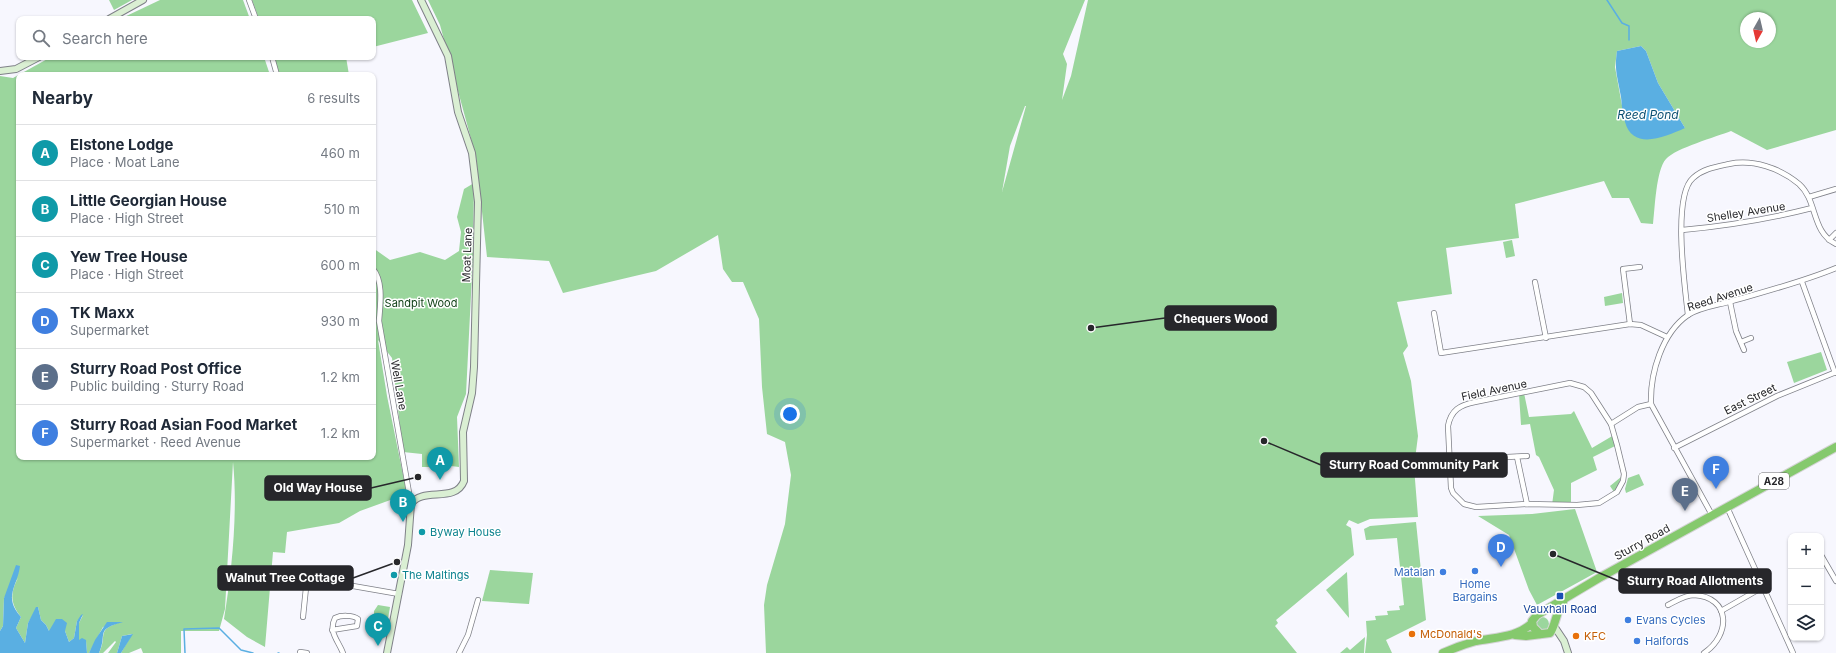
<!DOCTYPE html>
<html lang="en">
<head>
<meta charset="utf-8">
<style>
  body { margin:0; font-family:Inter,sans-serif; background:#f2f2f3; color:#1f2937 }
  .controls { position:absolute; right:12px; bottom:12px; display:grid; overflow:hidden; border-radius:8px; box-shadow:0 1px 3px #0004 }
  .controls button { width:36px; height:36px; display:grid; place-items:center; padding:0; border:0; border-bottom:1px solid #e0e1e3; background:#fff; color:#1f2937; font:20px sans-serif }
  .compass { position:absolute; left:1740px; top:12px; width:36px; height:36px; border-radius:50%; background:#fff; box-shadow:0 1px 3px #0004; rotate:188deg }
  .you { position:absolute; left:790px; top:414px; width:14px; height:14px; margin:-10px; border:3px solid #fff; border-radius:50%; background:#1a73e8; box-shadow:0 0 0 6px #1a73e833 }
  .badge { display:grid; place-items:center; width:26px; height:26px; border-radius:50%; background:#ea580c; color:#fff; font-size:13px; font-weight:700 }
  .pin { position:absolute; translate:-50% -33px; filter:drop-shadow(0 1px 2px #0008) }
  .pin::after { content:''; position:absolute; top:21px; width:14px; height:12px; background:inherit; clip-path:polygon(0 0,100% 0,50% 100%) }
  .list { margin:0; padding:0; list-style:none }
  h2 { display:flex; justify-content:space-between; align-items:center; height:52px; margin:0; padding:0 16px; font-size:17px }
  h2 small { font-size:13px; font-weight:400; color:#747a83 }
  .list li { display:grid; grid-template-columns:26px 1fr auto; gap:12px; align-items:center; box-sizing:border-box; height:56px; padding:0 16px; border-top:1px solid #e0e1e3 }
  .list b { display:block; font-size:15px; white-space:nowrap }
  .list p { margin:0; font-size:13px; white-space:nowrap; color:#747a83 }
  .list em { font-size:13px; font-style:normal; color:#747a83 }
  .icon { flex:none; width:22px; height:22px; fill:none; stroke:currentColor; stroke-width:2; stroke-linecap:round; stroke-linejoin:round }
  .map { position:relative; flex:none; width:1836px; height:653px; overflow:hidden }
  .search { position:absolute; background:#fff; box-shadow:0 1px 3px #0004; left:16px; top:16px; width:360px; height:44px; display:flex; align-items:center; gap:10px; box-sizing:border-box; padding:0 14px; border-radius:8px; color:#747a83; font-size:15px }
  .panel { position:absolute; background:#fff; box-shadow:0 1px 3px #0004; left:16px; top:72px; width:360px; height:388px; border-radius:8px }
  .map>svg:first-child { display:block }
  .green { fill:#9bd69d; fill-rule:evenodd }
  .water { fill:#5aafe2 }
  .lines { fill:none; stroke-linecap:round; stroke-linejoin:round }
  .stream { stroke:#5aafe2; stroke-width:1.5 }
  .street-casing { stroke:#7f8088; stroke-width:6 }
  .secondary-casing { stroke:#7f8088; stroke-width:8 }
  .highway-casing { stroke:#d4d4d5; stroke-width:10 }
  .street { stroke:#fff; stroke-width:4.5 }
  .secondary { stroke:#daefd3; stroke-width:6 }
  .highway { stroke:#85c96d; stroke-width:8 }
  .culture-dot { fill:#0f9aa8; stroke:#fff; stroke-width:1.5 }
  .shop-dot { fill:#3f7fe0; stroke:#fff; stroke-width:1.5 }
  .transit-dot { fill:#1a4fb4; stroke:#fff; stroke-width:1.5 }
  .food-dot { fill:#e8710a; stroke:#fff; stroke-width:1.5 }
  .labels { text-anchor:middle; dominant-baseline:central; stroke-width:3; stroke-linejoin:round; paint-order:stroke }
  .shield { fill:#fff; stroke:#68686b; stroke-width:1 }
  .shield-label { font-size:10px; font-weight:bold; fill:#27272b }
  .street-label { font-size:11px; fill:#27272b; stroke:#fff }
  .park-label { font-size:11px; fill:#14431a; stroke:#fff }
  .culture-label { font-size:11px; fill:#0d838f; stroke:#fff; text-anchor:start }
  .shop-label { font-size:11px; fill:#366cbe; stroke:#fff; text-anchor:start }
  .transit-label { font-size:11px; fill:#164399; stroke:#fff }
  .food-label { font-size:11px; fill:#c56008; stroke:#fff; text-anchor:start }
  .water-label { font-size:12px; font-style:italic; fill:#094e71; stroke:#fff }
  .leader { fill:none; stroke:#27272b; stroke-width:1.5 }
  .callout-dot { fill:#27272b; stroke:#fff; stroke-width:1.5 }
  .callout { fill:#27272b; stroke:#27272b; stroke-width:1.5 }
  .callout-label { font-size:12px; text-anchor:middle; font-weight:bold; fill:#fff }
</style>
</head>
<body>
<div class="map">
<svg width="1836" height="653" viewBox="0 0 1836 653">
  <rect width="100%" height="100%" fill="#f7f7fe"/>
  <g class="green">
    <path d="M109,0H132L114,10Z"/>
    <path d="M160,0H243L250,19H120Z"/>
    <path d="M252,0H412L428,33L373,47V19H259Z"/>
    <path d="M428,0H1085L1063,54L1067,64L1062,100L1071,76L1088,0H1836V130L1767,150L1731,131C1716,137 1676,148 1666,159C1656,170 1655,208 1653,224L1641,223L1629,198H1612L1604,181L1515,204L1519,238L1446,248L1452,294L1397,302L1408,346L1403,353L1411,381L1418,436L1414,467L1418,517L1370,519L1358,524L1349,520L1346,525L1351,528L1354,555L1276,620L1278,623L1275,626L1297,653H766L764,605L767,585L785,524L791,475L785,442L767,434L762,387L759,319L743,282H732L723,269L718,235L656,271L563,293L549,261L487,257L476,157L440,25ZM1746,18H1770V42H1746ZM1641,46L1646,51L1658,83L1685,128L1625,122L1615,67L1617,51ZM1025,106H1026L1002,192L1010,146Z"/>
    <path d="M51,57H264L270,75H19V457H373V248L390,260L420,252L445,260L459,251L461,232L457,217L464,189L474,183L473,255L466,394L457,417L459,467L443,465L441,467H422V454L403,452L392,358L378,340L387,396L407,494L360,511L339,523L287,532L285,553L273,552L265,647L247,637L224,619C232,570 238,512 233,462L225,609L219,631H181V653H143L141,648L129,653H121L132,634L122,636L117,653H108L116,642L115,641L103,653H99C108,635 95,630 121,622L103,627L89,653H87L86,641L79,640V623L83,615L77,621L74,638L69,642L65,631H49L46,625L41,620L38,607L28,623L25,643L16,628L21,617C10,604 10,592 18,578L4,598L3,626L0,631V76L13,78Z"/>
    <path d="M272,57H346L349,75H278Z"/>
    <path d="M1512,240L1515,256L1506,258L1503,242Z"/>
    <path d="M1622,293L1623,303L1605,306L1604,297Z"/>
    <path d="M1821,352L1827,370L1794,383L1787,362Z"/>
    <path d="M1524,393L1529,417L1571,414L1574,411L1592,448L1614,435L1617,445L1593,457L1597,470L1571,483V504L1552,505L1554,490L1539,457L1536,455L1530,424L1521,425L1519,394Z"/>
    <path d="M1639,474L1644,485L1626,493L1625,489L1628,478Z"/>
    <path d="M1621,477L1618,486L1614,492L1610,486Z"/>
    <path d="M1575,509L1597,572L1537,605L1529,590L1509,535L1478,516L1532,514Z"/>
    <path d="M1416,522L1426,620L1386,640L1392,653H1365L1367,635L1366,621L1376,620L1375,616L1388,615L1387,611L1400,610L1399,606L1404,605L1397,538L1366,540L1364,529L1370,526Z"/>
    <path d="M490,570L533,573L529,604L482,601Z"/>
    <path d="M1347,572L1349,618L1326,590Z"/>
    <path d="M378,605L390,607L387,625L374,624V611Z"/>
    <circle cx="1542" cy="624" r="7"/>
    <path d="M1365,637L1364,653H1340L1347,647L1350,650Z"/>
  </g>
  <g class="water">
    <path d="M1641,46L1646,51L1658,83L1685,128C1665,137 1633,151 1625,122C1622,114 1622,105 1621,97C1618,78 1614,71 1617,51Z"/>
    <path d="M16,565L20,566C17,588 3,596 21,617L16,628L25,643L28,623L36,607H38L41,620L46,625L49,631L56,619H62L67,623L65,631L69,642L74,638L77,621L81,615L83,614L79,623V640L82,638L86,640L87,653H0V631L3,626L4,598Z"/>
    <path d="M107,622H123C94,630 108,633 99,653H89L95,640Z"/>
    <path d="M133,634L121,653H117L122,636Z"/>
  </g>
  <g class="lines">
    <g class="stream">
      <path d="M1607,0L1622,23L1629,26V40"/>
      <path d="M185,653L184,629L219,628L241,650L253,653"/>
      <path d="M278,653H279"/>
    </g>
    <g class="street-casing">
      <g id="street">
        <path d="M249,0L256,19"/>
        <path d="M272,57L277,75"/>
        <path d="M1809,197L1836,189"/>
        <path d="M1682,230C1726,226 1769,219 1812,208"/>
        <path d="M1829,240L1836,233"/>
        <path d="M373,269C384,282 380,306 379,321L411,504"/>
        <path d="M1535,282L1546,338"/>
        <path d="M1802,282L1835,373"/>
        <path d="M1730,302L1736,331L1744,350"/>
        <path d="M1434,313L1441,353L1630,324L1641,325L1667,337"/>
        <path d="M1688,315C1685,288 1672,196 1693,178C1703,169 1715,167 1729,164C1753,159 1780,168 1799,184C1818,201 1811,232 1836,244"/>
        <path d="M1630,324L1623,269L1640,267"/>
        <path d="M1741,342L1751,338"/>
        <path d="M1570,383L1584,387L1591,393L1611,424L1617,445L1624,474L1623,481L1617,492L1599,503L1577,505L1527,504L1476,507L1464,504L1453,493L1451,488L1448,426C1451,410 1460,405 1475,402Z"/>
        <path d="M1611,424L1638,407L1651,404"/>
        <path d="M1674,448L1777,396L1836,372"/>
        <path d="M1517,457L1527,504"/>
        <path d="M1488,458L1527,456"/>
        <path d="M1727,507L1793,653"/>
        <path d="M1712,515L1651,404C1650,373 1662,333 1688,315C1700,307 1719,305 1732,301C1767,291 1802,282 1836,268"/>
        <path d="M1821,555L1836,581"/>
        <path d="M1668,605C1676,601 1685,595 1694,595C1731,597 1731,635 1704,653"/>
        <path d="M1721,611L1763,587"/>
        <path d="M303,617L307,578L399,594"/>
        <path d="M332,630L357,626L358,619C353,615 341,615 335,618C328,632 338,640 343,653"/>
        <path d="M300,652L307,653"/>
        <path d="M459,653L468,635L478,600"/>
      </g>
    </g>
    <g class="secondary-casing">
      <g id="secondary">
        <path d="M109,19L143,0"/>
        <path d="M0,71L16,69L39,57"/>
        <path d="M1554,626L1564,641L1568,653"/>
        <path d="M387,653L408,545L411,504C423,486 455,504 464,481L463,432L472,393L474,367L478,202L472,153L458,112L448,56L421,0"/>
      </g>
    </g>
    <g class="highway-casing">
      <g id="highway">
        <path d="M1540,634L1533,627L1532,621L1537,615L1599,578L1836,447"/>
        <path d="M1515,635L1526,636L1550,633C1555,627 1556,612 1563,602"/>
        <path d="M1443,653C1454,648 1465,644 1476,641C1495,637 1517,638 1532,623"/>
      </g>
    </g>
    <use href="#street" class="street"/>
    <use href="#secondary" class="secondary"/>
    <use href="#highway" class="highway"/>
  </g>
  <g class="culture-dot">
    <circle cx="422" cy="532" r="4"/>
    <circle cx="394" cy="575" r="4"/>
  </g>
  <g class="shop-dot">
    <circle cx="1475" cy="571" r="4"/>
    <circle cx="1443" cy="572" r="4"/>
    <circle cx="1628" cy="620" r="4"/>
    <circle cx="1637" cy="641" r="4"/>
  </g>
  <rect class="transit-dot" x="1556" y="592" width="8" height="8" rx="2"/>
  <g class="food-dot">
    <circle cx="1412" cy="634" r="4"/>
    <circle cx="1576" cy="636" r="4"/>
  </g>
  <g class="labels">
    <rect class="shield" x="1759" y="473" width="30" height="16" rx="3"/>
    <g class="shield-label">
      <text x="1774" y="481">A28</text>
    </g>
    <g class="street-label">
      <text transform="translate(1746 212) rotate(-9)">Shelley Avenue</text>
      <text transform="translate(467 255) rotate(-88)">Moat Lane</text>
      <text transform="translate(1720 297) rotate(-18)">Reed Avenue</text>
      <text transform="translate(399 385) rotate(80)">Well Lane</text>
      <text transform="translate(1494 390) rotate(-12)">Field Avenue</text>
      <text transform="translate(1750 399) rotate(-26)">East Street</text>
      <text transform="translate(1642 542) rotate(-29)">Sturry Road</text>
    </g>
    <g class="park-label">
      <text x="421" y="303">Sandpit Wood</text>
    </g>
    <g class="culture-label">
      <text x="430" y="532">Byway House</text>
      <text x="402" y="575">The Maltings</text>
    </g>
    <g class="shop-label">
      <text x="1435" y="572" text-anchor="end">Matalan</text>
      <text x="1475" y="584" text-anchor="middle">Home<tspan x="1475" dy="13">Bargains</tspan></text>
      <text x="1636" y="620">Evans Cycles</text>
      <text x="1645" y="641">Halfords</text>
    </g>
    <g class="transit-label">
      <text x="1560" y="609">Vauxhall Road</text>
    </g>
    <g class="food-label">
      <text x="1420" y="634">McDonald's</text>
      <text x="1584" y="636">KFC</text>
    </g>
    <g class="water-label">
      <text x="1648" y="114">Reed Pond</text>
    </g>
  </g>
  <path class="leader" d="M1091 328L1165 318M1264 441L1321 465M418 477L371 488M397 562L353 578M1553 554L1619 581"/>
  <g class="callout-dot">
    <circle cx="1091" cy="328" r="4"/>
    <circle cx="1264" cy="441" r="4"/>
    <circle cx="418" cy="477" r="4"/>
    <circle cx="397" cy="562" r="4"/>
    <circle cx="1553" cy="554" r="4"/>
  </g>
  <g class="callout">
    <rect x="1165" y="306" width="111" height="24" rx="4"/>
    <rect x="1321" y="453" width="186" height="24" rx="4"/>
    <rect x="265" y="476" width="106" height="24" rx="4"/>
    <rect x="218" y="566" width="135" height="24" rx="4"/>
    <rect x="1619" y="569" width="152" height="24" rx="4"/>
  </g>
  <g class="callout-label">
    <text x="1221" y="323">Chequers Wood</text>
    <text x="1414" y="469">Sturry Road Community Park</text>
    <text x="318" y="492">Old Way House</text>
    <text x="285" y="582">Walnut Tree Cottage</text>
    <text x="1695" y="585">Sturry Road Allotments</text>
  </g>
</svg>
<div class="controls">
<button>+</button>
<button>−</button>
<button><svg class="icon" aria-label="layers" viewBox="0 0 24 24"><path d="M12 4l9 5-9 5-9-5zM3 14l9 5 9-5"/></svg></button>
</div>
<svg class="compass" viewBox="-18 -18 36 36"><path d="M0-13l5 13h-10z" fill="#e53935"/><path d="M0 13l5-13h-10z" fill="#747a83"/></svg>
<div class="you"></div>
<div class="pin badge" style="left:440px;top:480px;background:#0f9aa8">A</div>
<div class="pin badge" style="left:403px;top:522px;background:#0f9aa8">B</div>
<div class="pin badge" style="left:378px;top:646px;background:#0f9aa8">C</div>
<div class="pin badge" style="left:1501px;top:567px;background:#3f7fe0">D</div>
<div class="pin badge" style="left:1685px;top:511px;background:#5c6f8a">E</div>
<div class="pin badge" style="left:1716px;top:489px;background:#3f7fe0">F</div>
<div class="search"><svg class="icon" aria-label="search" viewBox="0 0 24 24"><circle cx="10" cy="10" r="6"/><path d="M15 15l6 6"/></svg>Search here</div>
<section class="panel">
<h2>Nearby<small>6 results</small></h2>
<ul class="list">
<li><span class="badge" style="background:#0f9aa8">A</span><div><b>Elstone Lodge</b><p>Place · Moat Lane</p></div><em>460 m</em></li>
<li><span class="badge" style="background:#0f9aa8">B</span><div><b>Little Georgian House</b><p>Place · High Street</p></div><em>510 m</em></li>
<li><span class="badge" style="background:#0f9aa8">C</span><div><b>Yew Tree House</b><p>Place · High Street</p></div><em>600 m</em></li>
<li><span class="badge" style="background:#3f7fe0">D</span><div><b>TK Maxx</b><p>Supermarket</p></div><em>930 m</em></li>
<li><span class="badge" style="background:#5c6f8a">E</span><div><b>Sturry Road Post Office</b><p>Public building · Sturry Road</p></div><em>1.2 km</em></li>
<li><span class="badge" style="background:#3f7fe0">F</span><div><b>Sturry Road Asian Food Market</b><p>Supermarket · Reed Avenue</p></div><em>1.2 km</em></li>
</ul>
</section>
</div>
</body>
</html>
